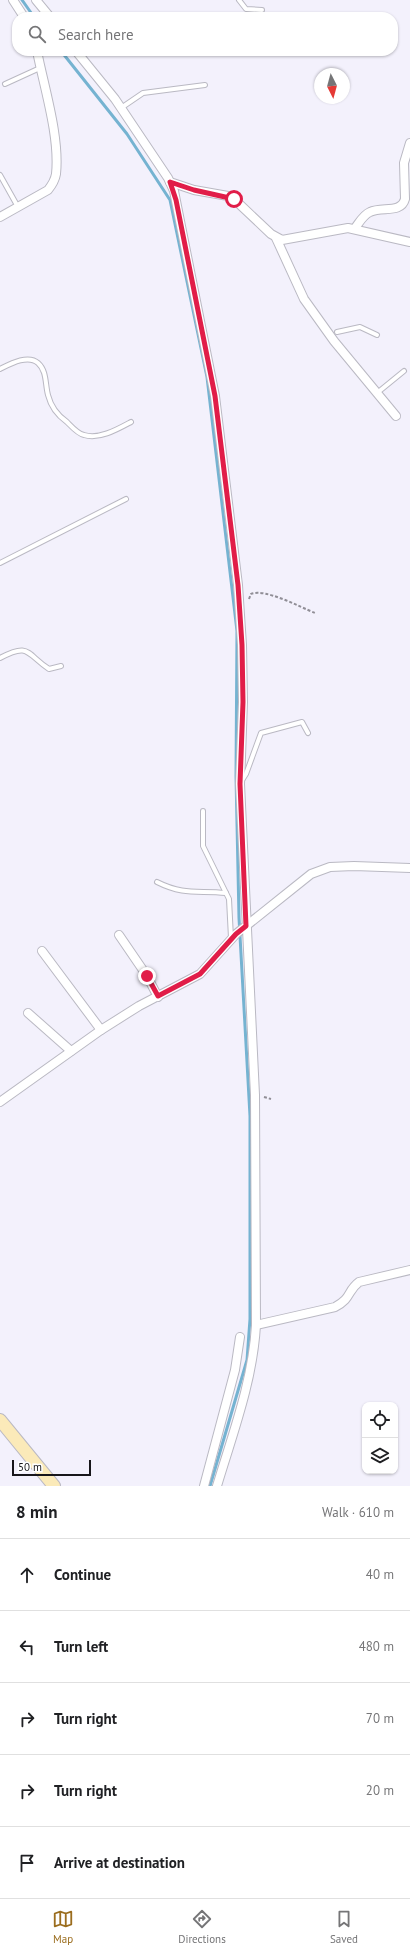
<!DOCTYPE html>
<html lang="en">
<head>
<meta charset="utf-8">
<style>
  body { margin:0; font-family:"PT Sans",sans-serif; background:#f6f6f6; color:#202124 }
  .controls { position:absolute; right:12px; bottom:12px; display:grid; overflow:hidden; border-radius:8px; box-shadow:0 1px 3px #0004 }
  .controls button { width:36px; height:36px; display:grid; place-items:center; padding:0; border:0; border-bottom:1px solid #e0e0e0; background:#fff; color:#202124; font:20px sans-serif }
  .compass { position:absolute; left:314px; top:68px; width:36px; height:36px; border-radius:50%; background:#fff; box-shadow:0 1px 3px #0004; rotate:174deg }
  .scale { position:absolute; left:12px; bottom:10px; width:79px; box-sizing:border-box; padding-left:4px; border:2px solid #17161a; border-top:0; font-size:11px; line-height:14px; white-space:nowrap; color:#17161a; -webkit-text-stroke:3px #fff; paint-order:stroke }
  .stop { position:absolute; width:12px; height:12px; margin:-9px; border:3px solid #e11d48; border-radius:50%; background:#fff }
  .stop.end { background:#e11d48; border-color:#fff; box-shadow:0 1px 4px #0008 }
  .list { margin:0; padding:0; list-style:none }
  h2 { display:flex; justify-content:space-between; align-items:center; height:52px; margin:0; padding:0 16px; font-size:17px }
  h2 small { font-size:13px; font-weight:400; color:#757577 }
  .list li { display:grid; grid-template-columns:26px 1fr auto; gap:12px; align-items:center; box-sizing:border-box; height:72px; padding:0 16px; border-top:1px solid #e0e0e0 }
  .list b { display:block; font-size:15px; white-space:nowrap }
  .list em { font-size:13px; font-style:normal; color:#757577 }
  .icon { flex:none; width:22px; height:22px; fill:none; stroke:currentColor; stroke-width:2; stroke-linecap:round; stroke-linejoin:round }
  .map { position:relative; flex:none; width:410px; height:1486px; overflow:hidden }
  .search { position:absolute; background:#fff; box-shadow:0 1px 3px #0004; left:12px; right:12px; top:12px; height:44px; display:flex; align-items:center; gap:10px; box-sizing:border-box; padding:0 14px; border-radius:16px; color:#757577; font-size:15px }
  .sheet { height:412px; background:#fff }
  nav { display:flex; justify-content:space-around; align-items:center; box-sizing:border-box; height:56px; border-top:1px solid #e0e0e0; background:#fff; font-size:11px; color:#757577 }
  nav a { display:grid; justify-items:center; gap:2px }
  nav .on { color:#9b6d1e }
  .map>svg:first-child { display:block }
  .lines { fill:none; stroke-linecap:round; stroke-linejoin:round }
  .stream { stroke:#75b3d1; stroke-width:3 }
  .lane-casing { stroke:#bab9c3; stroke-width:6 }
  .street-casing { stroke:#bab9c3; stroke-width:10 }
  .secondary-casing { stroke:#bab9c3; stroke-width:14 }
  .path { stroke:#908e96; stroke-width:2; stroke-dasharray:3 2; stroke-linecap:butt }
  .lane { stroke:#fff; stroke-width:4 }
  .street { stroke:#fff; stroke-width:8 }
  .secondary { stroke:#fbeab9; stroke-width:12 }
  .route { stroke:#e11d48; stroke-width:5 }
</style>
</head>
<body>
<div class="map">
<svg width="410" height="1486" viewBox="0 0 410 1486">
  <rect width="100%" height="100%" fill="#f3f1fc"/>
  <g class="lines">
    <g class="stream">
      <path d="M22,0L34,17"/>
      <path d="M61,51L127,134L170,200L207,377L237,631L236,776L239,918L250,1116V1319L247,1360L210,1486"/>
    </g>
    <g class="lane-casing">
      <g id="lane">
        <path d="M239,0L246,9L262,10"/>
        <path d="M5,84L40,68"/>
        <path d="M121,108L143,93L205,85"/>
        <path d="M0,175L18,207"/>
        <path d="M337,332L360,327L377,335"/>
        <path d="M0,369C10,364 28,354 38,363C47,371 45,384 48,395C51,407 57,415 67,422C71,426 78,434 84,435C99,440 118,429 131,422"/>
        <path d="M377,393L404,371"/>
        <path d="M0,563L126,499"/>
        <path d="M0,658C30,642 26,654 49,669L61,666"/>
        <path d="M241,782L246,774L261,733L302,722L308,733"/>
        <path d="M203,811V846L229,899L231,938"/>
        <path d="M157,882C185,896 198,890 226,893"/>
      </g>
    </g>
    <g class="street-casing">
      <g id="street">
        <path d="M13,0L24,17"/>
        <path d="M36,0L50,17"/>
        <path d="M76,51L115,99L168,178L174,191L215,396L238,585L242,645L243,702L240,784L255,1095L256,1325C253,1380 233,1433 217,1486"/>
        <path d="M170,182L194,190L228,196L234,199L271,234L282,240L348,228L410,242"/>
        <path d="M0,217L48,190C52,185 55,180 56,174C60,137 44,87 37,51"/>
        <path d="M355,228C359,223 363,215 370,212C382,206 401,214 405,199L404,163L410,143"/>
        <path d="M276,238L304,299L334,341L396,416"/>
        <path d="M119,935L147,976L158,997"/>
        <path d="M42,951L101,1030"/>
        <path d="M28,1013L71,1051"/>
        <path d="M0,1102L101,1030L139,1006L200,974L236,934L311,874L330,867L354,866L410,868"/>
        <path d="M256,1325L335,1307C352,1298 347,1291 359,1282L410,1270"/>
        <path d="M204,1486L235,1370L240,1337"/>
      </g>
    </g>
    <g class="secondary-casing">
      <path id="secondary" d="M0,1420L54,1486"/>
    </g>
    <g class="path">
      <path d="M249,599L251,594C265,588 300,607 315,613"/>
      <path d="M264,1097L271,1099"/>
    </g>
    <use href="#lane" class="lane"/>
    <use href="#street" class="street"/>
    <use href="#secondary" class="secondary"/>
  </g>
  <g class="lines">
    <path class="route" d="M147,976L158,996L200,974L236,934L246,926L240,784L243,702L242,645L238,585L215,396L176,200L170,182L194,190L234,199"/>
  </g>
</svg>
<div class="controls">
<button><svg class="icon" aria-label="locate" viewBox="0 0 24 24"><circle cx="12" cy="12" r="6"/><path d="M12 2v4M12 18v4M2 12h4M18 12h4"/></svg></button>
<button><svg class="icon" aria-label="layers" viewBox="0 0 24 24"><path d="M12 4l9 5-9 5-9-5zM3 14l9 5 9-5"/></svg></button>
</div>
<svg class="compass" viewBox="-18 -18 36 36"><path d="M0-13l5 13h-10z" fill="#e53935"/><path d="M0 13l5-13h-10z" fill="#757577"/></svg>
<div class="scale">50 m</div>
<div class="stop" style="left:234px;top:199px"></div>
<div class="stop end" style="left:147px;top:976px"></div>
<div class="search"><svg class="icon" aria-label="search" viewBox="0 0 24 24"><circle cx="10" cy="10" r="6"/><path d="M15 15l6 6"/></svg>Search here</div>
</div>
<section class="sheet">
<h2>8 min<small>Walk · 610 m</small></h2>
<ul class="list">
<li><svg class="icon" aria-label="ahead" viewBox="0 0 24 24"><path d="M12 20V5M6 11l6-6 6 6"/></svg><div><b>Continue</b></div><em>40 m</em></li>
<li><svg class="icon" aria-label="left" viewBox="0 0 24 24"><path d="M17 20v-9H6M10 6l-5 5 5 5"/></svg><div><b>Turn left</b></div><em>480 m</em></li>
<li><svg class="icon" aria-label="right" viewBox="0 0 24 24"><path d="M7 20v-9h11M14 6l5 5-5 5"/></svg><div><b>Turn right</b></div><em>70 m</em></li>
<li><svg class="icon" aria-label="right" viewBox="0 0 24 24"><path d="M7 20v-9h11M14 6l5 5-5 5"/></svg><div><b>Turn right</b></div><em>20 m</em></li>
<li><svg class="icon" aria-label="arrive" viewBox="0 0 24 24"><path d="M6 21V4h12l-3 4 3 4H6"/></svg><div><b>Arrive at destination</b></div></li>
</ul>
</section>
<nav>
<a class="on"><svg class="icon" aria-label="map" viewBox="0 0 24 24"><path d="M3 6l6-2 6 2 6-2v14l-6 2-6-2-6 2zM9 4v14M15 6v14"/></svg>Map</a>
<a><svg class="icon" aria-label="directions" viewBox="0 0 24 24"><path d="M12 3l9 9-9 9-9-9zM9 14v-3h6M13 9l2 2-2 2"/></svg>Directions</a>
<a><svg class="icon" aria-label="saved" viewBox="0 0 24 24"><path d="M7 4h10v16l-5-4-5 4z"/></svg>Saved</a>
</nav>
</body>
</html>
